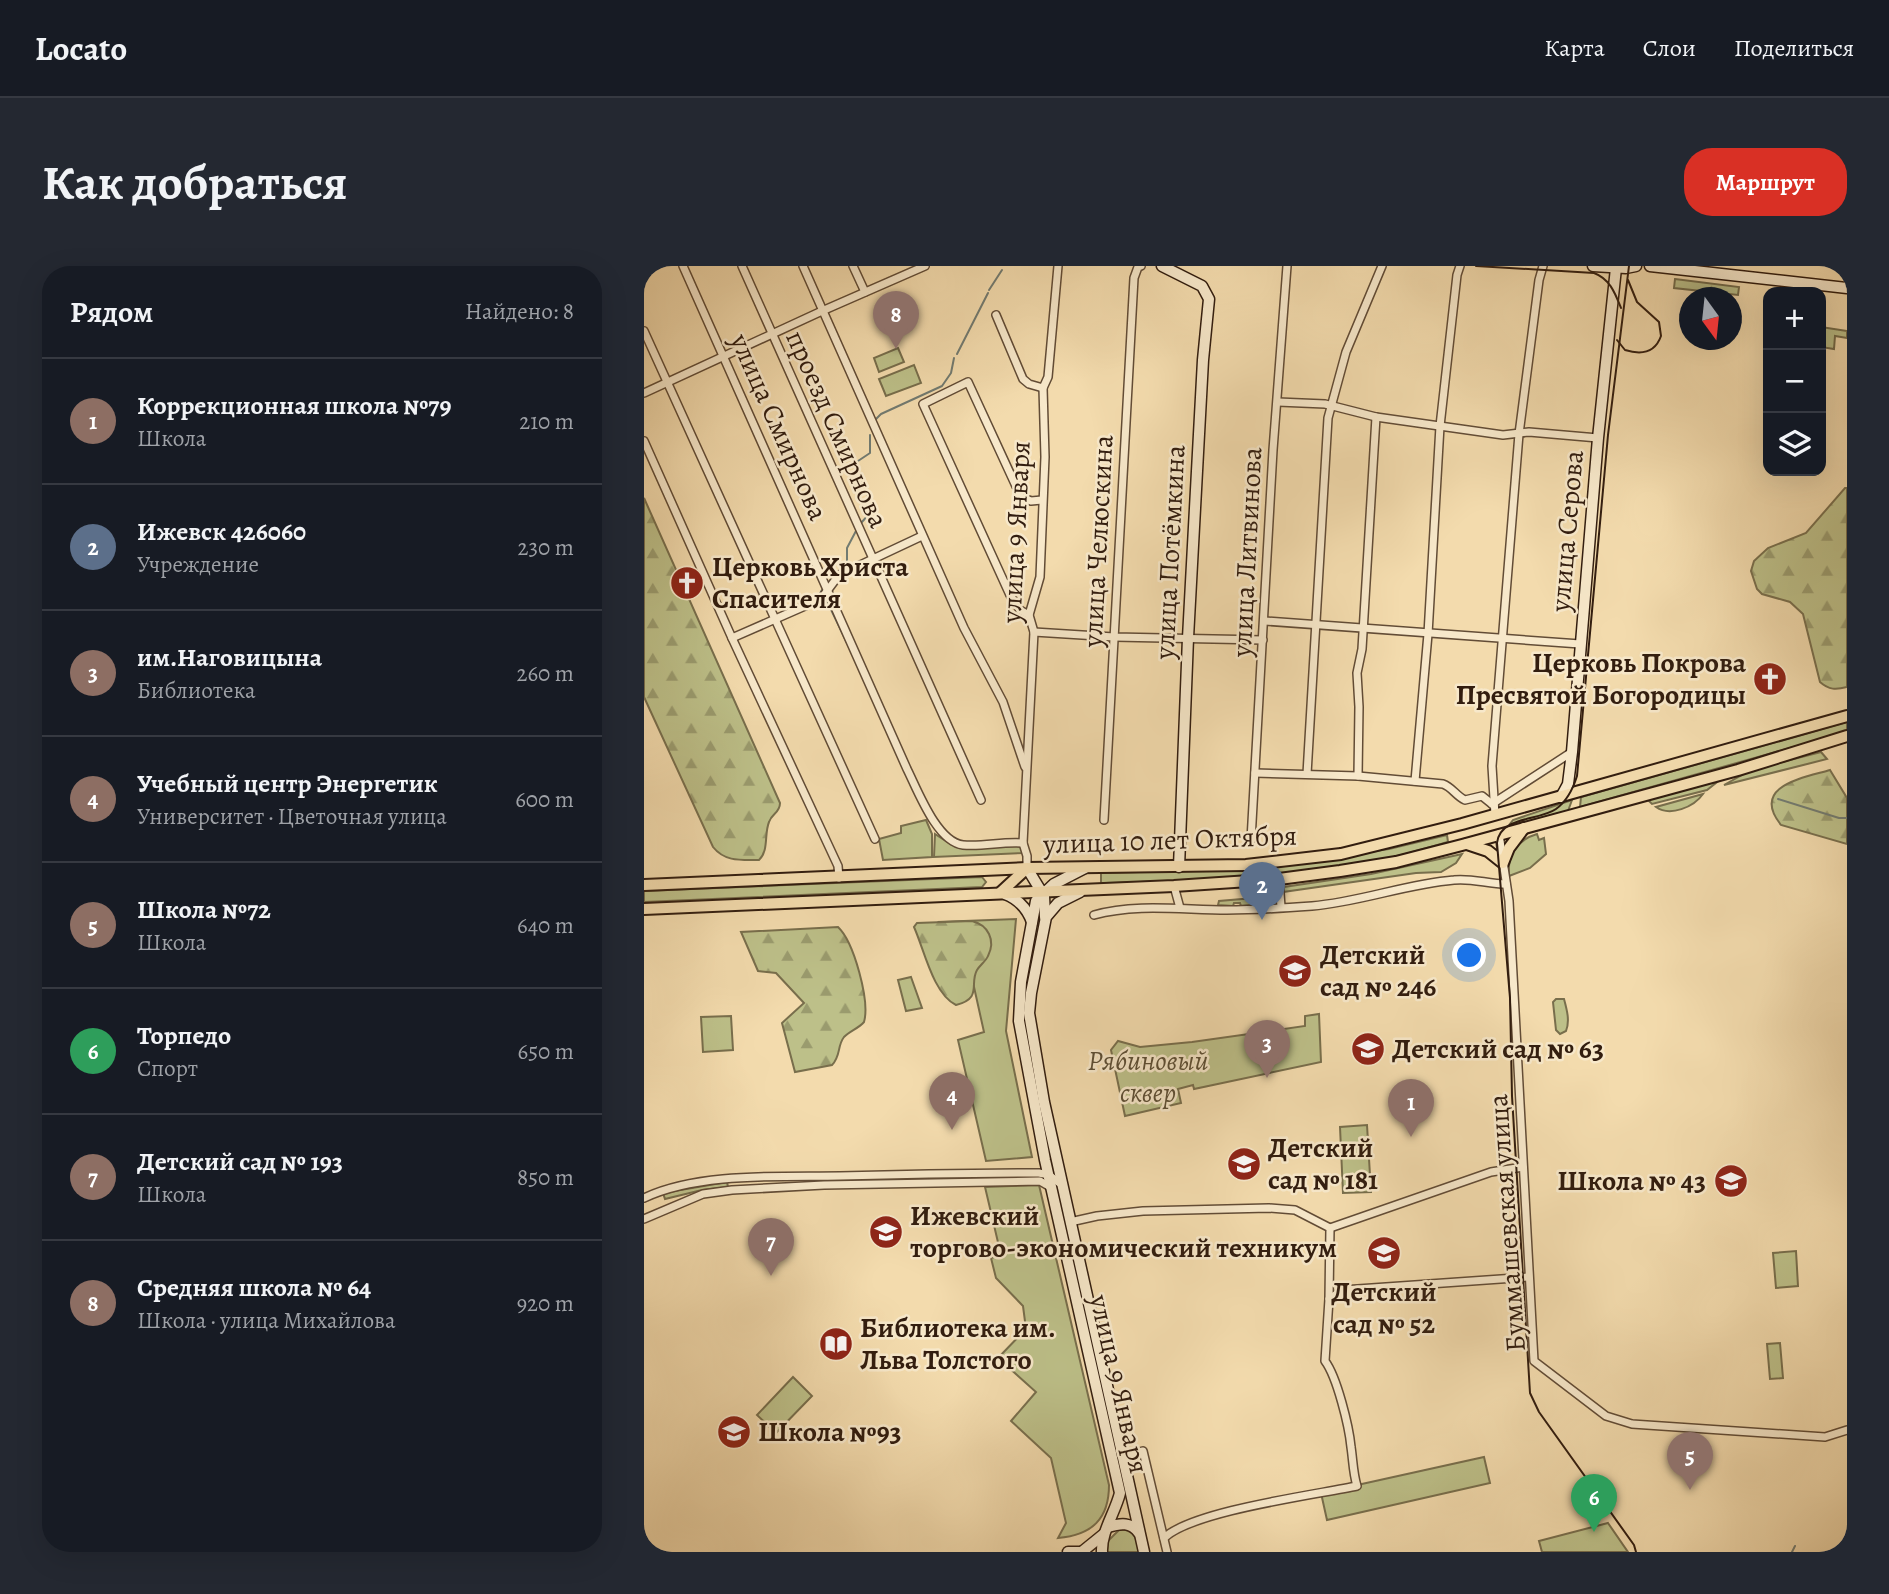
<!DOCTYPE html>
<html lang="ru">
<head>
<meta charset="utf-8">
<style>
  body { margin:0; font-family:Alegreya,serif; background:#242831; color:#f1f3f6 }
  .controls { position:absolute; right:21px; top:21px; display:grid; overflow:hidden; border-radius:14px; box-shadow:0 7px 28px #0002 }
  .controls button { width:63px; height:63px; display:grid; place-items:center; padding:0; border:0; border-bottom:2px solid #363941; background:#171b24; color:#f1f3f6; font:35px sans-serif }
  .compass { position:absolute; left:1035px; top:21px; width:63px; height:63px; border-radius:50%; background:#171b24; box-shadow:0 7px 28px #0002; rotate:165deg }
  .you { position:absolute; left:826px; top:690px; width:24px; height:24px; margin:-18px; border:5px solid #fff; border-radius:50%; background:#1a73e8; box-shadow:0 0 0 10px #1a73e833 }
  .badge { display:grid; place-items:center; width:46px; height:46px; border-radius:50%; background:#d93025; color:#fff; font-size:23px; font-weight:700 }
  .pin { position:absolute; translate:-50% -58px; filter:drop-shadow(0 2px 4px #0008) }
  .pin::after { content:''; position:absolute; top:37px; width:24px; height:21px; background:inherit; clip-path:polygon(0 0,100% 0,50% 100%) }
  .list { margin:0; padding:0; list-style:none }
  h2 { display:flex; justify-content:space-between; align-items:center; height:91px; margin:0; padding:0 28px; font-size:30px }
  h2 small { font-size:23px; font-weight:400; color:#9ea1a6 }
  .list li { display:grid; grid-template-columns:46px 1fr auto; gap:21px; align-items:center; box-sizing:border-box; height:126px; padding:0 28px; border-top:2px solid #363941 }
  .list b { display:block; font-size:26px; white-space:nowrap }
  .list p { margin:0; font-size:23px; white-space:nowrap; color:#9ea1a6 }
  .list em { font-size:23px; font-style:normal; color:#9ea1a6 }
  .icon { flex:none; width:38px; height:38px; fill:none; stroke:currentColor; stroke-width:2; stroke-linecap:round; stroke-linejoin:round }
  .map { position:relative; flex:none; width:1203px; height:1286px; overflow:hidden; border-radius:28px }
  header { display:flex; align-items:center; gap:42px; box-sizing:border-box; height:98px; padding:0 35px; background:#171b24; border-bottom:2px solid #363941 }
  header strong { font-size:33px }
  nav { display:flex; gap:38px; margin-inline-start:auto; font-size:24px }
  .intro { display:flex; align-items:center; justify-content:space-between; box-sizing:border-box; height:168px; padding:0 42px }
  h1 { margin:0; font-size:49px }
  .button { padding:18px 32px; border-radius:28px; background:#d93025; color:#fff; font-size:24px; font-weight:700 }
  main { display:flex; gap:42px; padding:0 42px }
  aside { flex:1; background:#171b24; border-radius:28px; box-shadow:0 7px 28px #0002 }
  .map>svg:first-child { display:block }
  .green { fill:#bdc089; stroke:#786e4c; stroke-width:2 }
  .forest { fill:url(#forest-firs); stroke:#786e4c; stroke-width:2 }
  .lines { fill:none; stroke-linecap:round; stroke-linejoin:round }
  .stream { stroke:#727b71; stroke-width:2 }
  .street-casing { stroke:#624c36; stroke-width:10 }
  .secondary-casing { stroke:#321d0f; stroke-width:13 }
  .primary-casing { stroke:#321d0f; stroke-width:14 }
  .street { stroke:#f7e8ca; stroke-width:7 }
  .secondary { stroke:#f7e8ca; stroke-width:10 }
  .primary { stroke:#f3dbad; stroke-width:10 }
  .tram { stroke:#321d0f; stroke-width:2 }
  .labels { text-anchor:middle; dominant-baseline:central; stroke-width:5; stroke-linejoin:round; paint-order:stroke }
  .street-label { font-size:28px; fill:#321d0f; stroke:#f7e8ca }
  .poi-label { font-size:28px; font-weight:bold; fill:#321d0f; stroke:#f7e8ca; text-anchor:start }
  .park-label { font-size:28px; font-style:italic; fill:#5c4e34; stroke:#f7e8ca }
</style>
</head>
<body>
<header>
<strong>Locato</strong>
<nav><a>Карта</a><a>Слои</a><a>Поделиться</a></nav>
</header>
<div class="intro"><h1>Как добраться</h1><a class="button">Маршрут</a></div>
<main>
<aside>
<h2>Рядом<small>Найдено: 8</small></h2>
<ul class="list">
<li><span class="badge" style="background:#8d6e63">1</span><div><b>Коррекционная школа №79</b><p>Школа</p></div><em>210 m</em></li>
<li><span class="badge" style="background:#5c6f8a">2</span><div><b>Ижевск 426060</b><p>Учреждение</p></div><em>230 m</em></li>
<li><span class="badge" style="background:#8d6e63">3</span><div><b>им.Наговицына</b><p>Библиотека</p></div><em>260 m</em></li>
<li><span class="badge" style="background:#8d6e63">4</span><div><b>Учебный центр Энергетик</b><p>Университет · Цветочная улица</p></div><em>600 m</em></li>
<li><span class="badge" style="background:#8d6e63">5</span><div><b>Школа №72</b><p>Школа</p></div><em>640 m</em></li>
<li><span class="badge" style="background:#2e9e5b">6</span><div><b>Торпедо</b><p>Спорт</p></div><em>650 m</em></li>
<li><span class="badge" style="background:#8d6e63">7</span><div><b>Детский сад № 193</b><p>Школа</p></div><em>850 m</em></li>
<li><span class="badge" style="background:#8d6e63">8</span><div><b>Средняя школа № 64</b><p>Школа · улица Михайлова</p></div><em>920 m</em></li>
</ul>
</aside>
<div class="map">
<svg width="1203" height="1286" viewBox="0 0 1203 1286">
  <defs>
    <pattern id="forest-firs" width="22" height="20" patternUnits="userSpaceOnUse" patternTransform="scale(1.75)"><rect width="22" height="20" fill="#bdc089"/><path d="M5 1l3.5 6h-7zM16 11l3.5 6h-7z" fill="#9a9b6e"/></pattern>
  </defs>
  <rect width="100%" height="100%" fill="#f3dbad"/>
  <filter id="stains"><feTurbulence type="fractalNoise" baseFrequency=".00286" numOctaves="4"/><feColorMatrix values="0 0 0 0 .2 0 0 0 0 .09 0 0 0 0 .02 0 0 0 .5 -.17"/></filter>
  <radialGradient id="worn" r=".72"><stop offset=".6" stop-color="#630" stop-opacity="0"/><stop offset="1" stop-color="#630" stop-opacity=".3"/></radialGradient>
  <g class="green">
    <path d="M1177,61L1203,65V72L1191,70L1190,83L1177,81Z"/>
    <path d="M254,82L260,96L235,106L230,92Z"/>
    <path d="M270,99L277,117L242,130L235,113Z"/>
    <path d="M1203,456V466L936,541L937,531Z"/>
    <path d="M1177,486L1183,493L1080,519L1107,504Z"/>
    <path d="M1077,513L1063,524L1008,538L1004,534Z"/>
    <path d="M1059,528C1050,541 1026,551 1012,541Z"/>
    <path d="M928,534L924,545L868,559L866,558L869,554Z"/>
    <path d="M282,554L288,568V591L239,594L235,573L257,567V560Z"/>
    <path d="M291,568L308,579L361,578L377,580L379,587L290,591Z"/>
    <path d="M893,568L895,574L900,572L902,588L886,602L865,610C863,589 873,574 893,568Z"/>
    <path d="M803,569L804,576C764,587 725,599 683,604C608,614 532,615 457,617V607L607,603L745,583Z"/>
    <path d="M818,588L812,597L797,606L772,607L639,626L640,621L727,608Z"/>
    <path d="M338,611L342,616L338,621L0,636V625Z"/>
    <path d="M633,630L634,639L597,640L596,637H590L589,640L574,639L575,635Z"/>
    <path d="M372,653L362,765L388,891L342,895L314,774L340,766L326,703L295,656Z"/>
    <path d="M267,711L278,742L262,745L254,714Z"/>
    <path d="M912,733H920C923,744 926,755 922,765L916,768L912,764L909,736Z"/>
    <path d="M675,748L677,796L550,823L549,819L534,823L537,837L481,850L467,784L474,775L496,781L548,776L661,760V750Z"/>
    <path d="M87,750L89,784L59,786L57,751Z"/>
    <path d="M723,859L727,926L699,927L696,861Z"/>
    <path d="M83,916L84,921L58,924L21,933L19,927Z"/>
    <path d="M395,919L465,1219C465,1253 448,1269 414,1272L422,1257L407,1192L367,1155L392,1126L354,1092L382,1063L379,1040L352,1012L347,992L357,989L341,921Z"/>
    <path d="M1152,985L1154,1020L1132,1022L1129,987Z"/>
    <path d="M1136,1077L1139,1112L1126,1113L1123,1078Z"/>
    <path d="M149,1111L168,1130L132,1167L113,1149Z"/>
    <path d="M840,1191L846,1217L683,1254L677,1227Z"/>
    <path d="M964,1257L984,1286H898L895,1275Z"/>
    <path d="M475,1264C490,1262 493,1274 496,1286H463L464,1275Z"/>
  </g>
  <g class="forest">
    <path d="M1031,13L1095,21L1094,29L1030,22Z"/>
    <path d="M1201,222H1203V421C1192,424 1185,424 1176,416L1159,348L1146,336L1118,328L1113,323L1107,305L1110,295L1124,282L1162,267Z"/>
    <path d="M0,232L136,537C136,547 128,547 125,556C120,568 125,585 115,594C97,594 81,596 69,581L0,431Z"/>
    <path d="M1186,504L1203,532V578L1137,559C1106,520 1159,512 1186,504Z"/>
    <path d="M328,655C344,659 352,674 344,690C342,695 336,699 333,704C325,718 339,732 312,739C289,728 280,683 270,661L273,657Z"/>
    <path d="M194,661C210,676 226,735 220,756C215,762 206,765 200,771C193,780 197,790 188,799L151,806L138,757L160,737L132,707L114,705L97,666Z"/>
  </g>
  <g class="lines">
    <g class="stream">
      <path d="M345,24L358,4"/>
      <path d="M313,88L344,27"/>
      <path d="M231,154L237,148L298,120L307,107L310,92"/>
      <path d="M216,258L229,244L211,197L226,187V169"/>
      <path d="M201,302L203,301V282L213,263"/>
      <path d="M175,329L178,324"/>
      <path d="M181,331L203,377"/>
      <path d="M1134,533L1195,552H1203"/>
      <path d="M1148,1286L1151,1280"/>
    </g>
    <g class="street-casing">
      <g id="street">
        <path d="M39,0L263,503C274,525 293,576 319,579C340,581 359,575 379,577"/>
        <path d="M98,0L337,534"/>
        <path d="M159,0L320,362L359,436L381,501"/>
        <path d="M209,0L221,26"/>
        <path d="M352,49L379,113L385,118L399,122"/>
        <path d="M0,65L231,573"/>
        <path d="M0,127L178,45L281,0"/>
        <path d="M634,136L681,138L732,151L859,169L885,166L954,172"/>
        <path d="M0,175L88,372L194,600L195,612"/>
        <path d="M385,349L376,344L366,329L279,138L324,116L377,231L387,235L398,234"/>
        <path d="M621,355L936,378"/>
        <path d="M390,366L470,371L619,374"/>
        <path d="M88,372L177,333L195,309L278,270"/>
        <path d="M611,507L714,510L799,518C808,521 812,530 821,534L838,530L848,538"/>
        <path d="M663,508L684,152L702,86L738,0"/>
        <path d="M714,510L715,441L713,407L718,383L732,151"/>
        <path d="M771,515L784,368L796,160L813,9L816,0"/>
        <path d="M848,538L928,486"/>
        <path d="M851,549L848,500L875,168L895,14L899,0"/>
        <path d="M460,554L490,12L494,1L497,0"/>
        <path d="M855,568L865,635L890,1095L962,1150L988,1158L1181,1171L1203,1164"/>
        <path d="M607,574L629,184L643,0"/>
        <path d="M383,602V590L379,577L390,366L385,349L396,311L401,191L399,122L404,111L414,0"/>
        <path d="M635,613L637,641"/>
        <path d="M530,620L536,642"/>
        <path d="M450,649C492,637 539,644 583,644C611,644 640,642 668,640C716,636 762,618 810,614C828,612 844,618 862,618"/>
        <path d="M0,932C54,906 136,911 196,910C262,908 328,907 395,907L405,909L418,919"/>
        <path d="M0,953L59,928L88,924L180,919L396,915L408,922"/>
        <path d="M426,956L453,950L499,945L625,942L651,944L686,962L685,1033L681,1095C693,1111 705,1160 707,1181C709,1194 709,1207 713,1220C670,1229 548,1245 520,1272"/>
        <path d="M686,962L847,906L879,901"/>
        <path d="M685,1033L699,1024L884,1011"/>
        <path d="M479,1190L499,1185L523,1286"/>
      </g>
    </g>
    <g class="secondary-casing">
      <g id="secondary">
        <path d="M518,0L558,20L565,33L559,94L544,372L535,601"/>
        <path d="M949,0L982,2L992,0"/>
        <path d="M1006,0L1203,22"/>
        <path d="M917,531L924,518L928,486L954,172L972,2"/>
        <path d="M383,602L400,630L401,651"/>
        <path d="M441,602L410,618L392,635L377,716L375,755L401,894L476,1227C471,1247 457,1266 458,1286"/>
        <path d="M436,626L414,637L402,651L387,727L385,747L400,836L500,1286"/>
        <path d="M361,628C374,633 383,642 388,656"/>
        <path d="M464,1261C477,1257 487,1256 495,1267"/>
        <path d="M439,1285L460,1268"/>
        <path d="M424,1286H441"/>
      </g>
    </g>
    <g class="primary-casing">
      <g id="primary">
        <path d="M823,578L844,585L859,597L865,582L880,562"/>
        <path d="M0,619L383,602L602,599L697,588L818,558L1203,450"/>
        <path d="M356,627L383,602"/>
        <path d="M0,643L530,620L635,613L696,605L752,596L818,579L1094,504L1203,470"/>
      </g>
    </g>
    <use href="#street" class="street"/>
    <use href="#secondary" class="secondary"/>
    <use href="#primary" class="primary"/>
    <g class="tram">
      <path d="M832,0L950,7C966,13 971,27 977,42"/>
      <path d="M985,0L964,169L933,510C929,523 923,535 912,543C895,555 856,550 853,577L866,732L868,830L886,1127L895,1146L990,1279L992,1286"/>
      <path d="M973,74L981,84C997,89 1011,87 1017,70L1015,56L993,36L984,14"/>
    </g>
  </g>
  <defs>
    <g id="church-disc" transform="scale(1.75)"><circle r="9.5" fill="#8f2418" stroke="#f7e8ca"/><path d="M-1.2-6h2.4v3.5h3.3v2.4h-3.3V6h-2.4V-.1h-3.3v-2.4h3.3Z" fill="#fff"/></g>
    <g id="school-disc" transform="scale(1.75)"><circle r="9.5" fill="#8f2418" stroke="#f7e8ca"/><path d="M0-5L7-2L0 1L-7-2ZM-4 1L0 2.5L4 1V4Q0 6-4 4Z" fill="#fff"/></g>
    <g id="university-disc" transform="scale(1.75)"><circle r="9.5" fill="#8f2418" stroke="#f7e8ca"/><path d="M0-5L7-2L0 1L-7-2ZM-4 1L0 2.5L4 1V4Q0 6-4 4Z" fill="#fff"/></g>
    <g id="library-disc" transform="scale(1.75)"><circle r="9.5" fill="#8f2418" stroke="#f7e8ca"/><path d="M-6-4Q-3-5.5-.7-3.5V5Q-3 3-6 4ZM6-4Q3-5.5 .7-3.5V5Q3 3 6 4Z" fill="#fff"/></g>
  </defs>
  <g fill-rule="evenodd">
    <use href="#church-disc" x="43" y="317"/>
    <use href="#church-disc" x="1126" y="413"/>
    <use href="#school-disc" x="651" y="705"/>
    <use href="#school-disc" x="724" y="783"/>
    <use href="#school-disc" x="600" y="898"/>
    <use href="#school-disc" x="1087" y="915"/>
    <use href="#university-disc" x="242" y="966"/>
    <use href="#school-disc" x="740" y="987"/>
    <use href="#library-disc" x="192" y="1078"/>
    <use href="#school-disc" x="90" y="1166"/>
  </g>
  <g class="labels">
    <g class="street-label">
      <text transform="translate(135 161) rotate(66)">улица Смирнова</text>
      <text transform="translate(193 163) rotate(66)">проезд Смирнова</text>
      <text transform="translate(923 265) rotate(-85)">улица Серова</text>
      <text transform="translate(372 266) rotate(-87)">улица 9 Января</text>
      <text transform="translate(454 275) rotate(-87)">улица Челюскина</text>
      <text transform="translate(526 286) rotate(-87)">улица Потёмкина</text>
      <text transform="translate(603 286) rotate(-87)">улица Литвинова</text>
      <text transform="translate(526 574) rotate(-2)">улица 10 лет Октября</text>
      <text transform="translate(863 957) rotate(-94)">Буммашевская улица</text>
      <text transform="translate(475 1118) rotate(77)">улица 9 Января</text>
    </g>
    <g class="poi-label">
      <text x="68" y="301">Церковь Христа<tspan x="68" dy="32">Спасителя</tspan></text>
      <text x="1102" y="397" text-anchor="end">Церковь Покрова<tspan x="1102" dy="32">Пресвятой Богородицы</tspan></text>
      <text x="676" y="689">Детский<tspan x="676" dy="32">сад № 246</tspan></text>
      <text x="748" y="783">Детский сад № 63</text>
      <text x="624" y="882">Детский<tspan x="624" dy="32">сад № 181</tspan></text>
      <text x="1062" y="915" text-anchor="end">Школа № 43</text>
      <text x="266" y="950">Ижевский<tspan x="266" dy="32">торгово-экономический техникум</tspan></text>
      <text x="740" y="1026" text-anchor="middle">Детский<tspan x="740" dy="32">сад № 52</tspan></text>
      <text x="216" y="1062">Библиотека им.<tspan x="216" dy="32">Льва Толстого</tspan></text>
      <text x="114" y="1166">Школа №93</text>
    </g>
    <g class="park-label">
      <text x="504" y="795">Рябиновый<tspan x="504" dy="32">сквер</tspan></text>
    </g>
  </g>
  <rect width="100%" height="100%" filter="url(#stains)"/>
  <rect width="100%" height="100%" fill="url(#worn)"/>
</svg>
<div class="controls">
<button>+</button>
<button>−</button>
<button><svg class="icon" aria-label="layers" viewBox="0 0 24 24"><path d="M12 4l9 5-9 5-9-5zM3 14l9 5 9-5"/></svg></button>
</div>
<svg class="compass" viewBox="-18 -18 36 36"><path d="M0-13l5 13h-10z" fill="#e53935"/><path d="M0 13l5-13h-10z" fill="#9ea1a6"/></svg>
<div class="you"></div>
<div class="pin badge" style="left:767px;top:871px;background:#8d6e63">1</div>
<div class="pin badge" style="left:618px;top:654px;background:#5c6f8a">2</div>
<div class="pin badge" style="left:623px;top:812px;background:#8d6e63">3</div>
<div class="pin badge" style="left:308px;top:864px;background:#8d6e63">4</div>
<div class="pin badge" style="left:1046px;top:1224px;background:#8d6e63">5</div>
<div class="pin badge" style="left:950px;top:1266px;background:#2e9e5b">6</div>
<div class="pin badge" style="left:127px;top:1010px;background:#8d6e63">7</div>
<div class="pin badge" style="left:252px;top:83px;background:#8d6e63">8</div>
</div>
</main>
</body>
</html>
